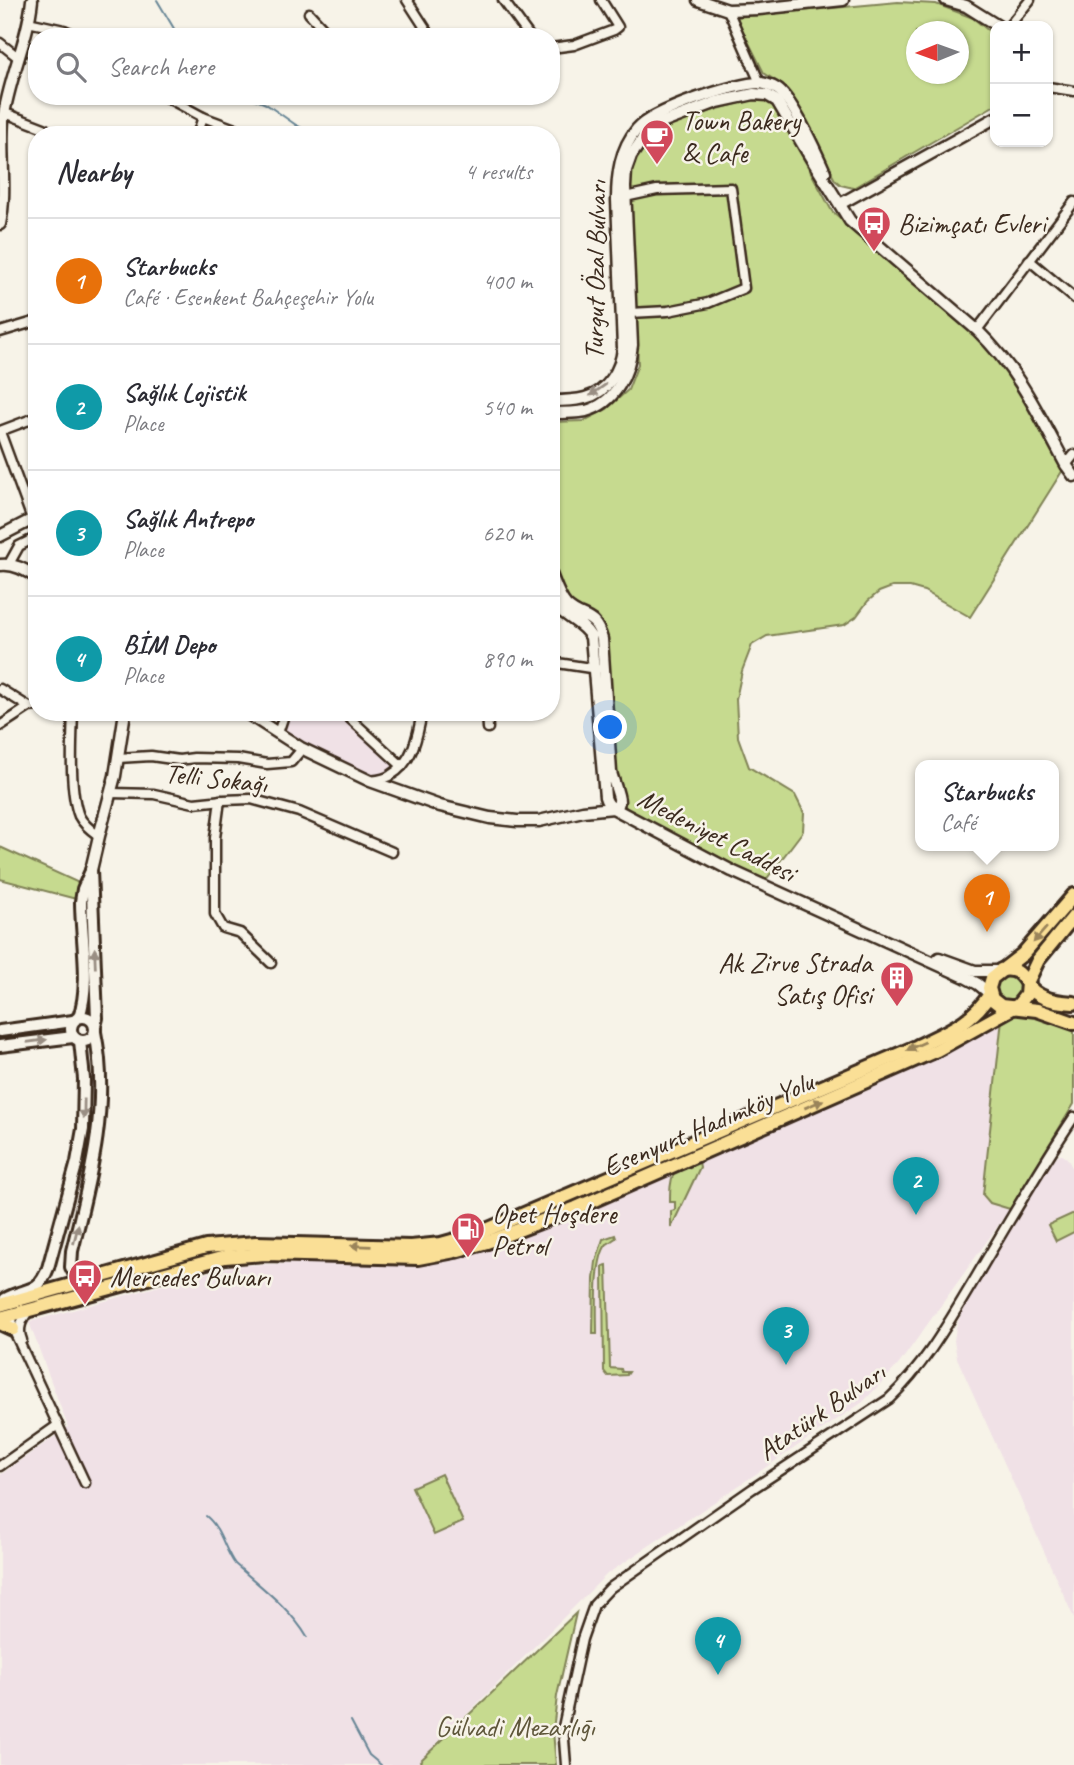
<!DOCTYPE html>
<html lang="en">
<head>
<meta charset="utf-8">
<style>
  body { margin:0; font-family:Caveat,sans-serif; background:#f7f7f7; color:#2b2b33 }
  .controls { position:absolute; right:21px; top:21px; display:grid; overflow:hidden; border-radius:14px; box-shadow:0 2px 5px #0004 }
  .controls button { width:63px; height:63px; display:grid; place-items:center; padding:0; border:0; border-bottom:2px solid #e1e1e2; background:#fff; color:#2b2b33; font:35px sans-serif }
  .compass { position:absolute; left:906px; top:21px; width:63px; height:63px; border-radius:50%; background:#fff; box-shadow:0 2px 5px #0004; rotate:269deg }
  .you { position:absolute; left:611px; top:728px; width:24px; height:24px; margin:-18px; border:5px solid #fff; border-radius:50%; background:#1a73e8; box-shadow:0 0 0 10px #1a73e833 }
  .badge { display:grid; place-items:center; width:46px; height:46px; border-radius:50%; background:#b45309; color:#fff; font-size:23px; font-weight:700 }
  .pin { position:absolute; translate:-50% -58px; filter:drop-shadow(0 2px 4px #0008) }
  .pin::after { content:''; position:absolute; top:37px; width:24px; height:21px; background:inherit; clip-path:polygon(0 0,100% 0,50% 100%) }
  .popup { position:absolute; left:915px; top:760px; width:144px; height:91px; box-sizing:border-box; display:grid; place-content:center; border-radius:14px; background:#fff; filter:drop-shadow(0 2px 5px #0005); font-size:23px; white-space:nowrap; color:#7c7c81 }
  .popup b { font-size:26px; color:#2b2b33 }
  .popup::after { content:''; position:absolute; left:50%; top:100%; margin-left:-14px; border:14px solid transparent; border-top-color:#fff }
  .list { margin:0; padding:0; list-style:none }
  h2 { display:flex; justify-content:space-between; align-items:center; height:91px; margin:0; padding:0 28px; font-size:30px }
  h2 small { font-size:23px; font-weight:400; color:#7c7c81 }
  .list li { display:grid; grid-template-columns:46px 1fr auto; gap:21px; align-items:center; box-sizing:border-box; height:126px; padding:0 28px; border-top:2px solid #e1e1e2 }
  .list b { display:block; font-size:26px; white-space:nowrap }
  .list p { margin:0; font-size:23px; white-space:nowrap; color:#7c7c81 }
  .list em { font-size:23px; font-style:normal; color:#7c7c81 }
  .icon { flex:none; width:38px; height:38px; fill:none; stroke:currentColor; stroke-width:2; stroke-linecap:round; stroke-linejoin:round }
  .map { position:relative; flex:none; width:1074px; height:1765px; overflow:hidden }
  .search { position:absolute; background:#fff; box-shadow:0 2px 5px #0004; left:28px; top:28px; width:532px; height:77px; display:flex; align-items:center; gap:18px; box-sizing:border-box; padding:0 24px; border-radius:28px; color:#7c7c81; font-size:26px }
  .panel { position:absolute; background:#fff; box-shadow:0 2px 5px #0004; left:28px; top:126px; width:532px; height:595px; border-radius:28px }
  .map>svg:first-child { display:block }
  .built { fill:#f0e1e6 }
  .green { fill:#c6da8f; stroke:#808256; stroke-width:2; fill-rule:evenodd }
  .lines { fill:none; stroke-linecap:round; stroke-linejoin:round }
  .stream { stroke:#688696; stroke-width:2 }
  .minor-casing { stroke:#3b2a1e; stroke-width:13 }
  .tertiary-casing { stroke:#3b2a1e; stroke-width:15 }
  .secondary-casing { stroke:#3b2a1e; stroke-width:16 }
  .primary-casing { stroke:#3b2a1e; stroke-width:18 }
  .minor { stroke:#f7f3e8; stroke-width:8 }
  .tertiary { stroke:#f7f3e8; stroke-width:10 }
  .secondary { stroke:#f7f3e8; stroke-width:10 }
  .primary { stroke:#fadf96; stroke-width:12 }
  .oneway { fill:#998e83 }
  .oneway2 { fill:#9a845a }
  .labels { text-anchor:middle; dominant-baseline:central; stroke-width:5; stroke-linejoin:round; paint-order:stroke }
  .poi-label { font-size:28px; fill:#3b2a1e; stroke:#f7f3e8; text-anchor:start }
  .street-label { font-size:28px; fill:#3b2a1e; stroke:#f7f3e8 }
  .park-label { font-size:28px; fill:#5e563a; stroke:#f7f3e8 }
</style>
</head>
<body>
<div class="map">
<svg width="1074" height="1765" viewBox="0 0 1074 1765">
  <rect width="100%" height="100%" fill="#f7f3e8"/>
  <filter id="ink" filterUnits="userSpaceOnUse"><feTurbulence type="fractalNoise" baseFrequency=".0143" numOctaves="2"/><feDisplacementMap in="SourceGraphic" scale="14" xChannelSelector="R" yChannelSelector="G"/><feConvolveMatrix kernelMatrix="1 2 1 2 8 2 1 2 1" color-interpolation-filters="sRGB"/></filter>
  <g filter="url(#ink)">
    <g class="built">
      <path d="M285,712H343L397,761L393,767L386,771L371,776L284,732L281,724Z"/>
      <path d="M1002,1019L983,1195L990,1203L1010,1209L899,1364L863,1402L607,1574L416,1765H0V1475L68,1427L29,1322L235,1265L438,1261L514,1235L612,1199L852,1095Z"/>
      <path d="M1059,1155H1062L1067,1158L1074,1171V1618L957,1358L954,1341L956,1327L962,1312L1052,1160Z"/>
    </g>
    <g class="green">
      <path d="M898,2L936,4L973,18L995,36V105L853,188L841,185L835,180L791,97L782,85L764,73L736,17ZM916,32H958V74H916Z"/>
      <path d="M753,100L767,101L776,108L832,211L992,345L1066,465L970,617L924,591L910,587H892L879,592L868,601L856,617L844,625L767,636L752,645L742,671L736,699L738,737L749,767L795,795L804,813L803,831L762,885L636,818L619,800L599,632L574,610L551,574V422L584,421L607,409L628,390L638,364L630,196C631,187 630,177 633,168C636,157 644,143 653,136C673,120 727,106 753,100Z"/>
      <path d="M0,847L79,883L76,899L0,879Z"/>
      <circle cx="1008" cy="989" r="13"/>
      <path d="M1014,1013H1029L1074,1027V1104L1010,1209L990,1203L983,1195L1002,1019Z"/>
      <path d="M699,1162L700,1167L671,1228V1211L675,1210V1202H670C670,1191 670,1182 674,1172Z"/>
      <path d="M1074,1213V1232L1056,1241L1048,1225Z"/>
      <path d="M615,1235L616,1238C615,1238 608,1244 607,1244C594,1258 597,1314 597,1334H593L594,1279L596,1262L603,1239Z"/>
      <path d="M607,1265L610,1368L621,1369L622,1372H629L627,1375L608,1376L604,1371L603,1266Z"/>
      <path d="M441,1474L463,1522L434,1535L412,1487Z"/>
      <path d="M576,1613L557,1696L553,1731L556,1765H422L420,1761Z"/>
    </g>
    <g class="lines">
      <g class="stream">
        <path d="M157,0L179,37"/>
        <path d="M213,96L235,99L252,98L266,104L296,125L315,135"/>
        <path d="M206,1516C221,1528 224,1549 235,1564C260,1586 290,1608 307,1637"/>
        <path d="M351,1721L369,1755L381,1765"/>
      </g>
      <g class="minor-casing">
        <g id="minor">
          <path d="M407,0L431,37"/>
          <path d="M503,0L530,37"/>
          <path d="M728,10L760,83"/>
          <path d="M309,13L331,37"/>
          <path d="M28,22L64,30L79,37"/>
          <path d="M1009,26L1030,0"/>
          <path d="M0,43L19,58"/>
          <path d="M551,48L574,45L614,30L618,27L601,0"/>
          <path d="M1048,87L1074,91"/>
          <path d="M164,96L203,117L251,135"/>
          <path d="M5,113L44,128L52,135"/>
          <path d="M197,135L203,117"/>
          <path d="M625,197L657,190L731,188L744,288L708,303L668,311L630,313"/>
          <path d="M1029,260L1074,298"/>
          <path d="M977,330L1074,202"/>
          <path d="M0,332L37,321"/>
          <path d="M0,431L37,417"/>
          <path d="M0,432L32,519"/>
          <path d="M1066,465L1074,455"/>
          <path d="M9,564L19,546L37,537"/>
          <path d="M551,662L597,669"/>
          <path d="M0,689L29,707"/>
          <path d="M73,712C72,740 69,791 79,816C83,824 92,831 99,836"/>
          <path d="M343,712L402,766"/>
          <path d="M487,712L488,728"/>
          <path d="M0,726L29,707L37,706"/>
          <path d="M278,733L285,712"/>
          <path d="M118,758L151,756L179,760L194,758L238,759L267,764L291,762L302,749"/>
          <path d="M370,781C377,780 386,779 391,775C413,762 418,735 422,712"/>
          <path d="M111,793L154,794L194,803L223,800L251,799L299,812L392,852"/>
          <path d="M220,800L215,838V914L223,928L240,933L271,963"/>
          <path d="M12,1314L13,1329L85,1483"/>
          <path d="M22,1340C17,1328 22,1320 29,1310"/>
          <path d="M0,1466L58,1425"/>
          <path d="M566,1765L563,1727L582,1639L594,1605L610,1588L752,1489L889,1399C926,1364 950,1320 976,1277C1008,1223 1039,1169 1074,1117"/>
        </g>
      </g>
      <g class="tertiary-casing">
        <g id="tertiary">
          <path d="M698,0L728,10L759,9L843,0"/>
          <path d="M946,0L966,6L998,26"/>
          <path d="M840,204L995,118"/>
          <path d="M0,224C7,191 0,155 3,121C8,80 28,41 32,0"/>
          <path d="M551,401C562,401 574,401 585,398C608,392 621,370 623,348L617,200C617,175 620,149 637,129C652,111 737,82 761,83C767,84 772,86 777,89C792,98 817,154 825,172"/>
          <path d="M551,413C562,413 575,413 586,411C616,403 629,373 632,345L625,187L626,170L631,156L646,134L659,124L717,102L754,94L767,95L777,101L809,155L850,221L977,330C1019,371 1039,415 1066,465L1074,476"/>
          <path d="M0,536L37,517"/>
          <path d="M0,565C14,563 26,570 37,578"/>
          <path d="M551,574C555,584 559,597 566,605C582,621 594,611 602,639L611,772C612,778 620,797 619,801C617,816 607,804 605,797L591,637C581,620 562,617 551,600"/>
          <path d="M245,712L301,748L370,781L440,806L490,818L517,821H539L583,811L613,808L732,871L965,977L978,984L990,994"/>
          <path d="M91,870L99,836L115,776L125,712"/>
          <path d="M939,958L975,971H1001"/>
        </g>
      </g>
      <g class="secondary-casing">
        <g id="secondary">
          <path d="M91,870L97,1018L95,1026"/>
          <circle cx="83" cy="1029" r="12"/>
          <path d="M79,1017C91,983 81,938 81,902L83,889L90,873"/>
          <path d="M0,1031L73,1021"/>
          <path d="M0,1046L73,1037"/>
          <path d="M91,1277H81L75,1275L71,1267L72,1251C90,1179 110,1106 95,1032"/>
          <path d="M5,1299C26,1287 38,1295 48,1268L77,1162L83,1129L84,1079L80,1041"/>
        </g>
      </g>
      <g class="primary-casing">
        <g id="primary">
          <path d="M1074,895L1023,954L992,978L989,988L992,999L1001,1006L1037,1010L1074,1023"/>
          <path d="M1001,970C1024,966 1022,983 1036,993C1047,1001 1061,1002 1074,1003"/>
          <path d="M0,1305L206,1247L256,1243L411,1247L441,1244L477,1234L916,1047C946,1032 972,1023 990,994"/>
          <path d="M0,1318L225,1257L265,1254L418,1258L455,1251L487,1242L576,1208L937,1050L1018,1005L1026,995L1027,983L1038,960L1074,916"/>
          <path d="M0,1323L13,1329"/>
        </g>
      </g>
      <use href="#minor" class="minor"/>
      <use href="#tertiary" class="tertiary"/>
      <use href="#secondary" class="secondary"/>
      <use href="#primary" class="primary"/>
    </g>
    <defs><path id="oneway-solid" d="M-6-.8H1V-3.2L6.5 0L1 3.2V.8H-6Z" transform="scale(1.75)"/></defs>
    <g class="oneway">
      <use href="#oneway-solid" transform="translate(598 390) rotate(145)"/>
      <use href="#oneway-solid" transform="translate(95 958) rotate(-92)"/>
      <use href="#oneway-solid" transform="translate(37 1041) rotate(-8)"/>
      <use href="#oneway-solid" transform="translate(84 1109) rotate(91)"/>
      <use href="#oneway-solid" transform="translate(76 1234) rotate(-76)"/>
    </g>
    <g class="oneway2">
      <use href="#oneway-solid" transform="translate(1040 935) rotate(131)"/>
      <use href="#oneway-solid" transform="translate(916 1046) rotate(156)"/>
      <use href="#oneway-solid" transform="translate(814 1104) rotate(-23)"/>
      <use href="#oneway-solid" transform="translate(361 1246) rotate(-178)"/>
    </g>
  </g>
  <defs>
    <g id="cafe-pin" transform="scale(1.75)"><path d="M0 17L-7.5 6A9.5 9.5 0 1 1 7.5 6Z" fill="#d1495b" stroke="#f7f3e8"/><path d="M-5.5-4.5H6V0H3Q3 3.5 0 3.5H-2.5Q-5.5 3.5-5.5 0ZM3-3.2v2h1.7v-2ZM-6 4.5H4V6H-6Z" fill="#fff"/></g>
    <g id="bus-pin" transform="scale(1.75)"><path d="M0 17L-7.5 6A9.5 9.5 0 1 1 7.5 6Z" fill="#d1495b" stroke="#f7f3e8"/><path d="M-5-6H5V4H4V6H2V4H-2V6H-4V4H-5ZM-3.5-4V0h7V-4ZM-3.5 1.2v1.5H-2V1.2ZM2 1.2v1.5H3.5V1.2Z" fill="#fff"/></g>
    <g id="building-pin" transform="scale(1.75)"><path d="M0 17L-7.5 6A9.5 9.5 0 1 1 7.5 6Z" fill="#d1495b" stroke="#f7f3e8"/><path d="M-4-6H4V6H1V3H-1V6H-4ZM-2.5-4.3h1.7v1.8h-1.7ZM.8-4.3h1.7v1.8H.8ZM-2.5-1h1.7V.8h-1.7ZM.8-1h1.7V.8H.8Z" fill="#fff"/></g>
    <g id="fuel-pin" transform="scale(1.75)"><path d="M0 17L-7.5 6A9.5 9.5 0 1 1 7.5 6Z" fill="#d1495b" stroke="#f7f3e8"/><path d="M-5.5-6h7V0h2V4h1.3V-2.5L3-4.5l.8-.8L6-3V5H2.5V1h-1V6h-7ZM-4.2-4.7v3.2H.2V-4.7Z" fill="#fff"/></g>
  </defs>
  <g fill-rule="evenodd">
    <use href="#cafe-pin" x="657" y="136"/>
    <use href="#bus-pin" x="874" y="223"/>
    <use href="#building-pin" x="897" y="978"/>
    <use href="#fuel-pin" x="468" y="1229"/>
    <use href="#bus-pin" x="85" y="1276"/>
  </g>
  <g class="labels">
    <g class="poi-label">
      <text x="682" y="120">Town Bakery<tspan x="682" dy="32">&amp; Cafe</tspan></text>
      <text x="898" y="223">Bizimçatı Evleri</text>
      <text x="872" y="962" text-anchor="end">Ak Zirve Strada<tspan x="872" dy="32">Satış Ofisi</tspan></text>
      <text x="492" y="1213">Opet Hoşdere<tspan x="492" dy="32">Petrol</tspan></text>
      <text x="110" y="1276">Mercedes Bulvarı</text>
    </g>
    <g class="street-label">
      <text transform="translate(595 270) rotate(-89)">Turgut Özal Bulvarı</text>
      <text transform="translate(216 778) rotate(6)">Telli Sokağı</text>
      <text transform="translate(717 835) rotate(27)">Medeniyet Caddesi</text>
      <text transform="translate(708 1124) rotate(-23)">Esenyurt Hadımköy Yolu</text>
      <text transform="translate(821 1411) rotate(-35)">Atatürk Bulvarı</text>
    </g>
    <g class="park-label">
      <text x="515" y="1726">Gülvadi Mezarlıḡı</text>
    </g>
  </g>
</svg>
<div class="controls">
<button>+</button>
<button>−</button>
</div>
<svg class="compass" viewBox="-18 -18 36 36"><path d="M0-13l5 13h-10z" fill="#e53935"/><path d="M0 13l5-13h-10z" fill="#7c7c81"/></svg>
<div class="you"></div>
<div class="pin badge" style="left:987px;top:932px;background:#e8710a">1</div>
<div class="popup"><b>Starbucks</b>Café</div>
<div class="pin badge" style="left:916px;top:1215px;background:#0f9aa8">2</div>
<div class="pin badge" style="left:786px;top:1365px;background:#0f9aa8">3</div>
<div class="pin badge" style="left:718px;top:1675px;background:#0f9aa8">4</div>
<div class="search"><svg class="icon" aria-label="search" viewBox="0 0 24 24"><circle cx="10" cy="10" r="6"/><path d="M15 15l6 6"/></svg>Search here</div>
<section class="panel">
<h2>Nearby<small>4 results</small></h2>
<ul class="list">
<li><span class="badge" style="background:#e8710a">1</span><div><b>Starbucks</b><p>Café · Esenkent Bahçeşehir Yolu</p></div><em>400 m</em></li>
<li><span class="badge" style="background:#0f9aa8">2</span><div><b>Sağlık Lojistik</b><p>Place</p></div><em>540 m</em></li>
<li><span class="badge" style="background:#0f9aa8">3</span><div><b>Sağlık Antrepo</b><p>Place</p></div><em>620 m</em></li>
<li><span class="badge" style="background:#0f9aa8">4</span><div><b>BİM Depo</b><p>Place</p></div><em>890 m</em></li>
</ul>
</section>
</div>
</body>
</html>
